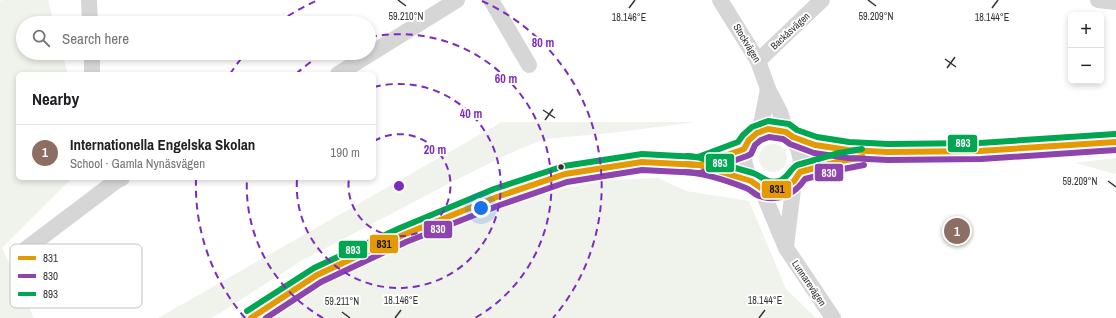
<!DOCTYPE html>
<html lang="en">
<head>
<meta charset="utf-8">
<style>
  body { margin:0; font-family:"Archivo Narrow",sans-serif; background:#f6f6f6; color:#202124 }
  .controls { position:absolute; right:12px; top:12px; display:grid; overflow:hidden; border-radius:6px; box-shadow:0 2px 6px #0003 }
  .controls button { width:36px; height:36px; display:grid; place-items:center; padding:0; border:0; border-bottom:1px solid #e0e0e0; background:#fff; color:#202124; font:20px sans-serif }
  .you { position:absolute; left:481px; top:208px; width:14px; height:14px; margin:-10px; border:3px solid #fff; border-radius:50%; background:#1a73e8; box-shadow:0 0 0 6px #1a73e833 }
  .badge { display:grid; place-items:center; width:26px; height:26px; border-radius:50%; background:#d93025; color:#fff; font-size:13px; font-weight:700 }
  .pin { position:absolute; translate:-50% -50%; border:2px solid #fff; box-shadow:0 1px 4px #0006 }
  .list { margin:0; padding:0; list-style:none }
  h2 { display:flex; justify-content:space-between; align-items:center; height:52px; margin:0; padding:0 16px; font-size:17px }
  h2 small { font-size:13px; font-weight:400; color:#757577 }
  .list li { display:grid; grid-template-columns:26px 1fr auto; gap:12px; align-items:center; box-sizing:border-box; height:56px; padding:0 16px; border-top:1px solid #e0e0e0 }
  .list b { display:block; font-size:15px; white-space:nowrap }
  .list p { margin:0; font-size:13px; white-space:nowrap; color:#757577 }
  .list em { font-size:13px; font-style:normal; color:#757577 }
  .icon { flex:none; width:22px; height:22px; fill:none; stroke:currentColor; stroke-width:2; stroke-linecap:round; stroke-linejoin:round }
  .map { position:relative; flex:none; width:1116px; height:318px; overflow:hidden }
  .search { position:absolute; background:#fff; box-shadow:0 2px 6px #0003; left:16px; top:16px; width:360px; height:44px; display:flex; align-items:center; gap:10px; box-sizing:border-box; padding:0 14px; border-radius:22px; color:#757577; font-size:15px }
  .panel { position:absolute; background:#fff; box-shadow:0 2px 6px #0003; left:16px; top:72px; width:360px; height:108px; border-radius:6px }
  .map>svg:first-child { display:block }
  .green { fill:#f0f2ec }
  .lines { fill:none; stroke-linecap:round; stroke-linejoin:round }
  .minor { stroke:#d6d6d6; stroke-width:16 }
  .tertiary { stroke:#d6d6d6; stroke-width:20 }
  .bus-1-casing { stroke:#fff; stroke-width:9 }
  .bus-2-casing { stroke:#fff; stroke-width:9 }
  .bus-3-casing { stroke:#fff; stroke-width:9 }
  .bus-1 { stroke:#e39a05; stroke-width:6 }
  .bus-2 { stroke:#8e44ad; stroke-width:6 }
  .bus-3 { stroke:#00a651; stroke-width:6 }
  .ticks { fill:none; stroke:#323232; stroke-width:1.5 }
  .ring { fill:none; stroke:#7b2cbf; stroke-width:2; stroke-dasharray:7 5 }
  .bus-dot { fill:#323232; stroke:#fff; stroke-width:1.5 }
  .labels { text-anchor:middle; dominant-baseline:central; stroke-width:4; stroke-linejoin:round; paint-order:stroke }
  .street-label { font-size:10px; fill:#323232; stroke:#fff }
  .key { fill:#fff; stroke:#c2c2c2; stroke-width:1 }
  .key-label { font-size:11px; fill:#323232 }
  .ticks-label { font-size:10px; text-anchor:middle; fill:#323232; stroke:#fff; stroke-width:4; stroke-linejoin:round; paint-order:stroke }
  .centre { fill:#7b2cbf; stroke:#fff; stroke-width:2 }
  .ring-label { font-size:12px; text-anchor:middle; font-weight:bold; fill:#7b2cbf; stroke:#fff; stroke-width:4; stroke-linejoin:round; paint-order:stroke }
  .line-badge { stroke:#fff; stroke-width:1.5 }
  .badge-label { font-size:11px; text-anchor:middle; font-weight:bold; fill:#fff }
  .pale-badge-label { font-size:11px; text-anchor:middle; font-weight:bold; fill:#111 }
</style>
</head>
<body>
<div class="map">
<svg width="1116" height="318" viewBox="0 0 1116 318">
  <rect width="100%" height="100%" fill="#fff"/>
  <g class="green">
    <path d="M3,0H48L54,23H23V53H62L68,74H18V178H72L2,248L34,318H0V1Z"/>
    <path d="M502,122H696L610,133L544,139L508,154L446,185L301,261L212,318H158Z"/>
    <circle cx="773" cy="158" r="14"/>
    <path d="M1116,158V174L1075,163Z"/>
    <path d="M658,178L686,191L749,201L786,289L816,318H273L336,278L399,245L546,192L609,180Z"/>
  </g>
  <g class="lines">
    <g class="minor">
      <path d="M89,0L90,23"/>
      <path d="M491,0L529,65"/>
      <path d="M720,0L758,61L768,89L780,112L786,132"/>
      <path d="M1098,0L1116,2"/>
      <path d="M92,53V74"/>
      <path d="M758,61L822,0"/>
      <path d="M338,74L457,0"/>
      <path d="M757,133L762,120L768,89"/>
      <path d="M761,188L786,248L833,318"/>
      <path d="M786,246L794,181"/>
      <path d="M26,249L116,181L122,178"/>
    </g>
    <g class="tertiary">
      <path d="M699,165L744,149"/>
      <path d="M800,172L841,161L862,157"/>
      <path d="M751,181L745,172L742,161L744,149L749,140L757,133L768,129L777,130L786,132L793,137L815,145L848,150L888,152L980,151L1116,142"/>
      <path d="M251,318L317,275L403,235L497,197L565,174L642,162L699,165L751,181L761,188L773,190L784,188L794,181L800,172L803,160L800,148L793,137"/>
    </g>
    <g class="bus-1-casing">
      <g id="bus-1">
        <path d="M686,164L699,165L751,181L761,188L773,190L784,188L794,181L800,172L841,161L863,157"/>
        <path d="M251,318L317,275L403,235L497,197L565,174L642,162L699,165L744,149L749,140L757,133L768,129L786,132L793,137L815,145L848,150L888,152L980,151L1116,142"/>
      </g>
    </g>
    <g class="bus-2-casing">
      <g id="bus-2">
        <path d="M685,172C704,173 728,181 746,188C751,190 754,194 759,196C778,202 794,195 805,179L843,169L864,165"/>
        <path d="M266,318L321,282L406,242L500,205L567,182L642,170L700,173L747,156L751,154L755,145L761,140L769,137L783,139L790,144L814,153L848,158L888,160L981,159L1116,150"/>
      </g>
    </g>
    <g class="bus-3-casing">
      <g id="bus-3">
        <path d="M687,156C703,157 717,162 732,167C739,169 746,171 753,173C764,177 766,184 779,181C788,178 790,169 797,165L839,153L862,149"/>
        <path d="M247,311L314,268L400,228L494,189L564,166L642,154L698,157L738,142L743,135L752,127L768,121L789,124L797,130L817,137L849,142L888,144L980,143L1115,134"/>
      </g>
    </g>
    <use href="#bus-1" class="bus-1"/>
    <use href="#bus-2" class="bus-2"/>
    <use href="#bus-3" class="bus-3"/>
  </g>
  <path class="ticks" d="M398,0L406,6M868,0L876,6M629,8L635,0M992,8L998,0M945,59L956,67M947,68L955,57M543,110L555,118M545,120L553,109M1108,181L1116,187M342,312L350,318M395,318L401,310M759,318L765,310"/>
  <g class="ring">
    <path d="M374 141A51 51 0 1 1 349 178"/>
    <path d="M374 87A102 102 0 1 1 297 179"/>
    <path d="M323 318A152 152 0 0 1 247 178M296 74A152 152 0 0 1 325 53M370 37A152 152 0 0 1 475 318"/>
    <path d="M245 318A203 203 0 0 1 196 179M230 74A203 203 0 0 1 245 54M278 23A203 203 0 0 1 316 1M482 1A203 203 0 0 1 553 318"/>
  </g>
  <circle class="bus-dot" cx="561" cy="167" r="3.5"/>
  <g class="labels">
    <g class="street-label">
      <text transform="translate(790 31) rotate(-43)">Backåsvägen</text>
      <text transform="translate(747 43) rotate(59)">Stockvägen</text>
      <text transform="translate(809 283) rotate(56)">Lunnarevägen</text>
    </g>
  </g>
  <rect x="10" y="244" width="132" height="64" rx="6" class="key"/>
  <rect x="18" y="256" width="18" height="4" fill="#e39a05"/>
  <rect x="18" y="274" width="18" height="4" fill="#8e44ad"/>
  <rect x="18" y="292" width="18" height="4" fill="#00a651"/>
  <g class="key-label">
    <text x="43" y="262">831</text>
    <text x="43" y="280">830</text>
    <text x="43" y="298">893</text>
  </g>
  <g class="ticks-label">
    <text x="406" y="20">59.210°N</text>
    <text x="876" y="20">59.209°N</text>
    <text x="629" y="21">18.146°E</text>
    <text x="992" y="21">18.144°E</text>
    <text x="1080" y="185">59.209°N</text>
    <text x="401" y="304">18.146°E</text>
    <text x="765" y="304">18.144°E</text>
    <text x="342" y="305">59.211°N</text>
  </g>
  <circle cx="399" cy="186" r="6" class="centre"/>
  <g class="ring-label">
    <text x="543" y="47">80 m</text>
    <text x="506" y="83">60 m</text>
    <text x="471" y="118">40 m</text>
    <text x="435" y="154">20 m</text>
  </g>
  <g class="line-badge">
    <rect x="947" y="134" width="31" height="19" rx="4" fill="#00a651"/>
    <rect x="705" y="153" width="30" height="20" rx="4" fill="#00a651"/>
    <rect x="814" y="163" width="30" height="19" rx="4" fill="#8e44ad"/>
    <rect x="761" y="180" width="31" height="19" rx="4" fill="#e39a05"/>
    <rect x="423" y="220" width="30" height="19" rx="4" fill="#8e44ad"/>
    <rect x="369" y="234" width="30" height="20" rx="4" fill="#e39a05"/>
    <rect x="338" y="240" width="30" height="19" rx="4" fill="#00a651"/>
  </g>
  <g class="badge-label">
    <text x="963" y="147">893</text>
    <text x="720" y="167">893</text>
    <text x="829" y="177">830</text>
    <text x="438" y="233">830</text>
    <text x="353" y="254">893</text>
  </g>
  <g class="pale-badge-label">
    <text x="777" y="193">831</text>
    <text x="384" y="248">831</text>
  </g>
</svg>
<div class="controls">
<button>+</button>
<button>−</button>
</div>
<div class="you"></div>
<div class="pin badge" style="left:957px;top:231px;background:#8d6e63">1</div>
<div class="search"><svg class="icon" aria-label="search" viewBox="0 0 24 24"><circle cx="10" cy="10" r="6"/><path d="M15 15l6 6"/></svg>Search here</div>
<section class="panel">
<h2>Nearby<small></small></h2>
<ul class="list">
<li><span class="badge" style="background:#8d6e63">1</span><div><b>Internationella Engelska Skolan</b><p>School · Gamla Nynäsvägen</p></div><em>190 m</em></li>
</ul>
</section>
</div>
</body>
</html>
